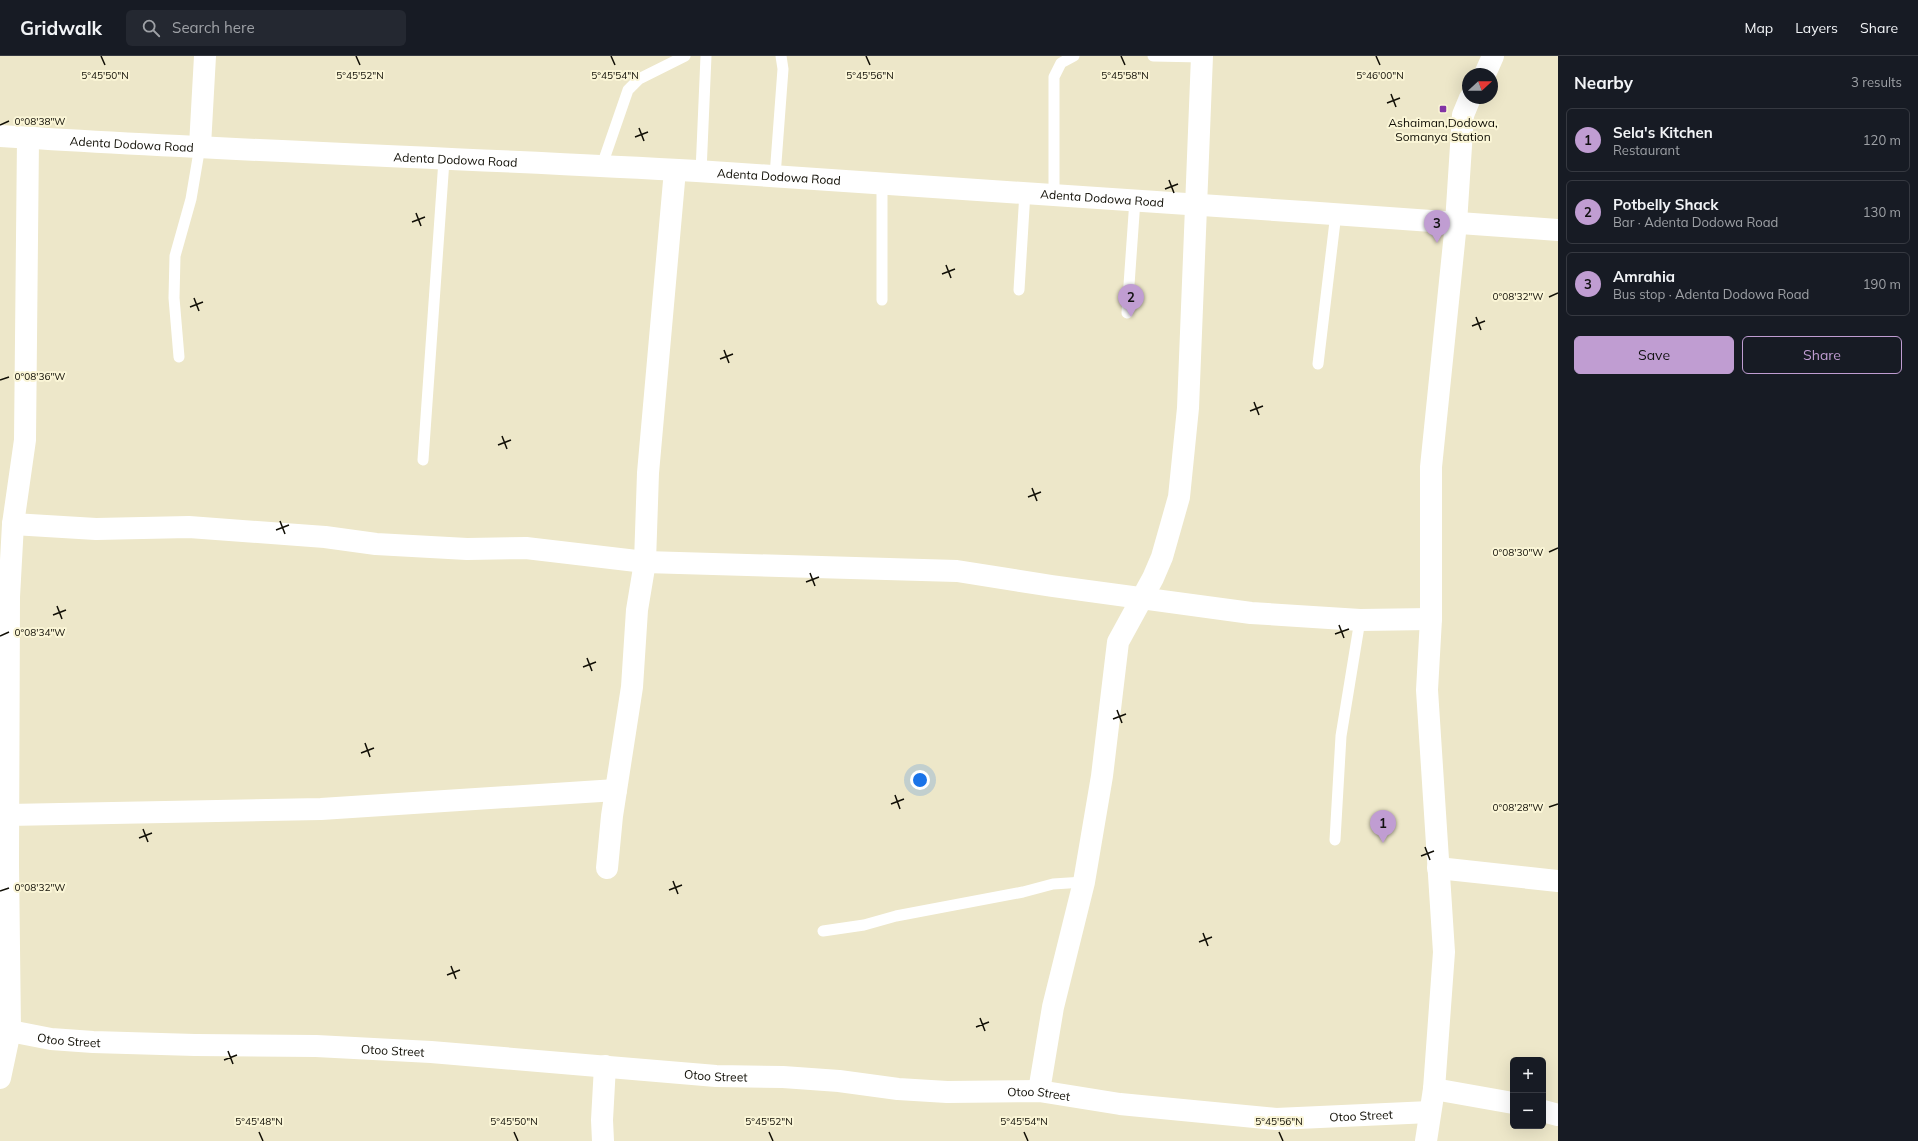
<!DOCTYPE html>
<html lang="en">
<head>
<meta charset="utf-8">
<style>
  body { margin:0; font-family:Mulish,sans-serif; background:#242831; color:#f1f3f6 }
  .controls { position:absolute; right:12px; bottom:12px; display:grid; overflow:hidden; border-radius:6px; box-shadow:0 4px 16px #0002 }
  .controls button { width:36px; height:36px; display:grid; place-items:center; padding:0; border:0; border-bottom:1px solid #363941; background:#171b24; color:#f1f3f6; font:20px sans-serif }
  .compass { position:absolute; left:1462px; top:12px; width:36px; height:36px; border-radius:50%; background:#171b24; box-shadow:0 4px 16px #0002; rotate:69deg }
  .you { position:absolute; left:920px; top:724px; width:14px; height:14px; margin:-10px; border:3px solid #fff; border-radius:50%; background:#1a73e8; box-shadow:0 0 0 6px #1a73e833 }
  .badge { display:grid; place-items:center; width:26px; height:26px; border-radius:50%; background:#c09dd2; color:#111; font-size:13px; font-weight:700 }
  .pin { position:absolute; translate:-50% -33px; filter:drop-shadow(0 1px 2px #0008) }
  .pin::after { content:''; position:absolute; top:21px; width:14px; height:12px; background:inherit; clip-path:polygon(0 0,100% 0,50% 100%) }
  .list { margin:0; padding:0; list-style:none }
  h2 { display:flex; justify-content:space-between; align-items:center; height:52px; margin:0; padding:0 16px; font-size:17px }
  h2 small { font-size:13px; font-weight:400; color:#9ea1a6 }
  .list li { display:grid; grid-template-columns:26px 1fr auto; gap:12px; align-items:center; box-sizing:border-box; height:64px; margin:0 8px 8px; padding:0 8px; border:1px solid #363941; border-radius:6px }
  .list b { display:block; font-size:15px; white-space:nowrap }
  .list p { margin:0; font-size:13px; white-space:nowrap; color:#9ea1a6 }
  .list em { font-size:13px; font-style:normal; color:#9ea1a6 }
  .actions { display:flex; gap:8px; padding:12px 16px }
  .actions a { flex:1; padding:9px 0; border:1px solid #c09dd2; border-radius:6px; text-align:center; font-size:14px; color:#c09dd2 }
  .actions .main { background:#c09dd2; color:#111 }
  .icon { flex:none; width:22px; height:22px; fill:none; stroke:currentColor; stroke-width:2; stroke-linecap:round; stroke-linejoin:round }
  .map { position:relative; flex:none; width:1558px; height:1085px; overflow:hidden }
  header { display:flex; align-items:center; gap:24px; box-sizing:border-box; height:56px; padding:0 20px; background:#171b24; border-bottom:1px solid #363941 }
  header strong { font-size:19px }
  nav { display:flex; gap:22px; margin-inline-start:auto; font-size:14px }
  .search { width:280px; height:36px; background:#242831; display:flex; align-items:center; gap:10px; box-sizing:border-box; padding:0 14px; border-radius:6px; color:#9ea1a6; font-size:15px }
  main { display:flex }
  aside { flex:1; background:#171b24 }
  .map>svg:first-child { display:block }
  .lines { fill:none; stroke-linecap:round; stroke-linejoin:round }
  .lane { stroke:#fff; stroke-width:11 }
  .street { stroke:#fff; stroke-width:22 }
  .primary { stroke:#fff; stroke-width:22 }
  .ticks { fill:none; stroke:#100e05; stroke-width:1.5 }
  .poi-dot { fill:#8334a5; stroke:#faf5d6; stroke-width:1.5 }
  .labels { text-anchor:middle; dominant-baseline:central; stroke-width:4; stroke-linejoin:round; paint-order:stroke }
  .poi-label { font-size:12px; fill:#100e05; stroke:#faf5d6 }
  .street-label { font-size:12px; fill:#100e05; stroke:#faf5d6 }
  .ticks-label { font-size:10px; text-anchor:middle; fill:#100e05; stroke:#faf5d6; stroke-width:4; stroke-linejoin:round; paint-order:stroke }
</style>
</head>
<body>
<header>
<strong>Gridwalk</strong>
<div class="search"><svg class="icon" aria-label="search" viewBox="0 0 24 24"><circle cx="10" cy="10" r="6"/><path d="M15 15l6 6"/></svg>Search here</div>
<nav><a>Map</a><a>Layers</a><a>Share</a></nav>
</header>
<main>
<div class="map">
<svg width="1558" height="1085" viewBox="0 0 1558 1085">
  <rect width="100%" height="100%" fill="#ede7c9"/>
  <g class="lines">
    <g class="lane">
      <path d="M1153,0L1202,1"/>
      <path d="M601,112L628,34L639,23L685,0"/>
      <path d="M701,116L706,0"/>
      <path d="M775,120L783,13L781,0"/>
      <path d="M1054,139V21L1061,7L1074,0"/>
      <path d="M1019,234L1025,136"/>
      <path d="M882,244V127"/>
      <path d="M1127,257L1135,144"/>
      <path d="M179,301L174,242L175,200L191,143L200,90"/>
      <path d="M1318,308L1336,157"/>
      <path d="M423,404L444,104"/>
      <path d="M1335,784L1341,680L1360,564"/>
      <path d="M823,875L864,869L896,860L1023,836L1053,828L1084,826"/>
    </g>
    <g class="street">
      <path d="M1485,18L1493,0"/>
      <path d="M200,90L205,0"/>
      <path d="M13,468L96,473L189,471L325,481L376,488L467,493L526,492L645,506L957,515L1052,530L1251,557L1360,564L1431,563"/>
      <path d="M8,759L321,753L616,734"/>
      <path d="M607,812L612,760L632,631L637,554L645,506L648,417L675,114"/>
      <path d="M1438,812L1558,825"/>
      <path id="s1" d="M0,973L51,983L93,986L195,989L316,990L431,996L716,1020L783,1021L839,1025L898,1033L947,1036L1039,1035L1120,1048L1276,1063L1430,1056"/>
      <path d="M0,1022L10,975L8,808L9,541L13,468L25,384L28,82"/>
      <path d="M1434,1033L1513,1047"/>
      <path d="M1039,1035L1053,951L1084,826L1102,720L1118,586L1153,522L1162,501L1179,441L1188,352L1202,0"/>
      <path d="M1543,1055L1558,1059"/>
      <path d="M603,1085L602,1064L605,1010"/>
      <path d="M1426,1085L1434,1033L1444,896L1427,634L1431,563V411L1456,167L1463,59L1470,42"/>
    </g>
    <path class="primary" id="s2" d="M0,80C232,95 465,102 697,115C984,132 1271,154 1558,174"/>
  </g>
  <path class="ticks" d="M101,0L105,9M356,0L360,9M611,0L615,9M866,0L870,9M1121,0L1125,9M1376,0L1380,9M1391,38L1396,51M1387,47L1400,42M0,69L9,65M639,72L644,85M635,81L648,76M1169,124L1174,137M1165,133L1178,128M416,157L421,170M412,166L425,161M946,209L951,222M942,218L955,213M1549,241L1558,237M194,242L199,255M190,251L203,246M1476,261L1481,274M1472,270L1485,265M724,294L729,307M720,303L733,298M0,324L9,321M1254,346L1259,359M1250,355L1263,350M502,380L507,393M498,389L511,384M1032,432L1037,445M1028,441L1041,436M280,465L285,478M276,474L289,469M1549,496L1558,492M810,517L815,530M806,526L819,521M57,550L62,563M53,559L66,554M1339,569L1344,582M1335,578L1349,573M0,580L9,576M587,602L592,615M583,611L596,606M1117,654L1122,667M1113,663L1126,658M365,687L370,701M361,697L374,692M895,739L900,753M891,748L904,743M1549,751L1558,748M143,773L148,786M139,782L152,777M1425,791L1430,804M1421,800L1434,795M673,825L678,838M669,834L682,829M0,835L9,832M1203,877L1208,890M1199,886L1212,881M451,910L456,923M447,919L460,914M980,962L985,975M976,971L989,966M228,995L233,1008M224,1004L237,999M259,1076L263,1085M514,1076L518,1085M769,1076L773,1085M1024,1076L1028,1085M1279,1076L1283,1085"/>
  <rect class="poi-dot" x="1439" y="49" width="8" height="8" rx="2"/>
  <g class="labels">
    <g class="poi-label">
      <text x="1443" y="66">Ashaiman,Dodowa,<tspan x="1443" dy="14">Somanya Station</tspan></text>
    </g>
    <g class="street-label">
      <text stroke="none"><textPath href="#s2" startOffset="132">Adenta Dodowa Road</textPath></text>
      <text stroke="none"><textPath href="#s2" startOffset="456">Adenta Dodowa Road</textPath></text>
      <text stroke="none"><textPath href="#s2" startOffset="780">Adenta Dodowa Road</textPath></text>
      <text stroke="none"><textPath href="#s2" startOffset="1104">Adenta Dodowa Road</textPath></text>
      <text stroke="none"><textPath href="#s1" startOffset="70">Otoo Street</textPath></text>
      <text stroke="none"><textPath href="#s1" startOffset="394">Otoo Street</textPath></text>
      <text stroke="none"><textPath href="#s1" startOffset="718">Otoo Street</textPath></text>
      <text stroke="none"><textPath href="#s1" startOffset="1042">Otoo Street</textPath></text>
      <text stroke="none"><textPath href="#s1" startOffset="1366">Otoo Street</textPath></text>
    </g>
  </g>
  <g class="ticks-label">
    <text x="870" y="23">5°45'56"N</text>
    <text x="1125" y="23">5°45'58"N</text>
    <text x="105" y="23">5°45'50"N</text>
    <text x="360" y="23">5°45'52"N</text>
    <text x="615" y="23">5°45'54"N</text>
    <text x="1380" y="23">5°46'00"N</text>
    <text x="40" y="69">0°08'38"W</text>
    <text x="1518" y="244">0°08'32"W</text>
    <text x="40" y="324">0°08'36"W</text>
    <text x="1518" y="500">0°08'30"W</text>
    <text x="40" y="580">0°08'34"W</text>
    <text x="1518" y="755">0°08'28"W</text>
    <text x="40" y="835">0°08'32"W</text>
    <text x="259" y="1069">5°45'48"N</text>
    <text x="514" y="1069">5°45'50"N</text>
    <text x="769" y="1069">5°45'52"N</text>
    <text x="1024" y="1069">5°45'54"N</text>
    <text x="1279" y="1069">5°45'56"N</text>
  </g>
</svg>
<div class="controls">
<button>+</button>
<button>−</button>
</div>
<svg class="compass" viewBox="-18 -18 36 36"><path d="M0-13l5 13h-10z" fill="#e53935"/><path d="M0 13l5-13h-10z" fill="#9ea1a6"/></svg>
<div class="you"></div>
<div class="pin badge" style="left:1383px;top:787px">1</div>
<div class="pin badge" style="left:1131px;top:261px">2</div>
<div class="pin badge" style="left:1437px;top:187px">3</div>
</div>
<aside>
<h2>Nearby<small>3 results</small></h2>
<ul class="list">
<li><span class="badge">1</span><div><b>Sela's Kitchen</b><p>Restaurant</p></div><em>120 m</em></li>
<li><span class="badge">2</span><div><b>Potbelly Shack</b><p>Bar · Adenta Dodowa Road</p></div><em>130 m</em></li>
<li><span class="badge">3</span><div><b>Amrahia</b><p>Bus stop · Adenta Dodowa Road</p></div><em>190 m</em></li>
</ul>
<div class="actions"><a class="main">Save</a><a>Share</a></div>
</aside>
</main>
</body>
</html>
